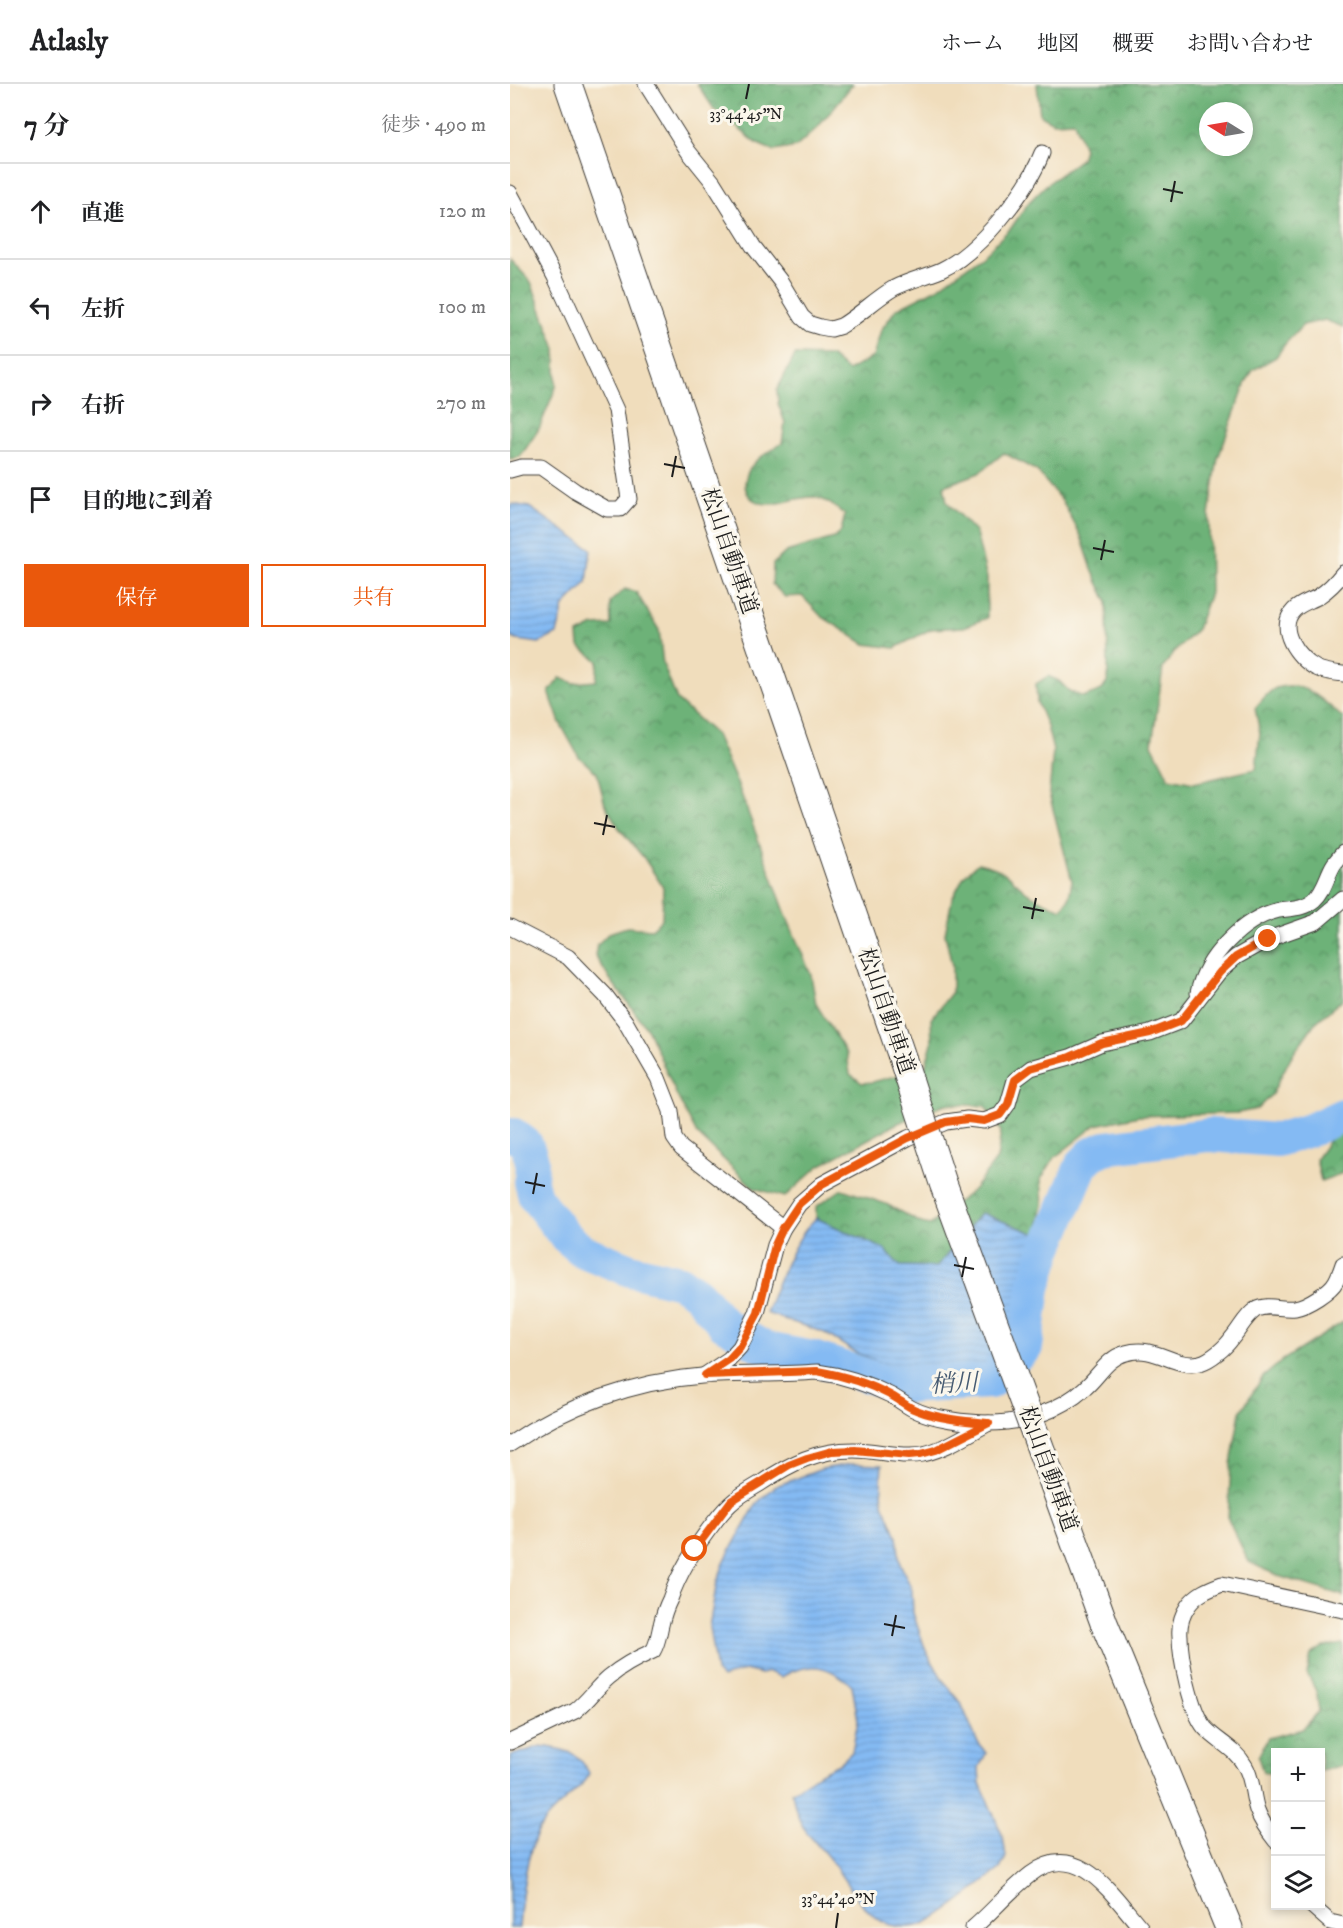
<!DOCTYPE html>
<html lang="ja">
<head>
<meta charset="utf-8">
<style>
  body { margin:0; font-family:"IM FELL DW Pica","Noto Serif JP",serif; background:#f6f6f6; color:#202124 }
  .controls { position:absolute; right:18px; bottom:18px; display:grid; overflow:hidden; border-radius:0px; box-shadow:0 3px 9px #0003 }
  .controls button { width:54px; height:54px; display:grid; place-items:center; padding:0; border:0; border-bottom:2px solid #e0e0e0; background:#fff; color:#202124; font:30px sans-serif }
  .compass { position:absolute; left:689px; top:18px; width:54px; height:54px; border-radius:50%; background:#fff; box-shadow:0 3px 9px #0003; rotate:281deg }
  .stop { position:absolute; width:18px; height:18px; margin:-14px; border:4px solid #ea580c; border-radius:50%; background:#fff }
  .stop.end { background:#ea580c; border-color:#fff; box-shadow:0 2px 6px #0008 }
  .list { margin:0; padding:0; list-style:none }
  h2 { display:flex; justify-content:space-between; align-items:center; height:78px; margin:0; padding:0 24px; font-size:26px }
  h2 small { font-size:20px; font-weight:400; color:#757577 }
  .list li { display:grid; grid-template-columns:39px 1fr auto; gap:18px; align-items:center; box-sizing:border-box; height:96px; padding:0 24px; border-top:2px solid #e0e0e0 }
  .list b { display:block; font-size:22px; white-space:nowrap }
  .list em { font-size:20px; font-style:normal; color:#757577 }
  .actions { display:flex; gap:12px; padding:18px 24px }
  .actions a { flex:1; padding:14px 0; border:2px solid #ea580c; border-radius:0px; text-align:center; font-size:21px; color:#ea580c }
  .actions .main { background:#ea580c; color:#fff }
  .icon { flex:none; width:33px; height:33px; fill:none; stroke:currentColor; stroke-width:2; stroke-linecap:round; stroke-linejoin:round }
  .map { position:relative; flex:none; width:833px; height:1844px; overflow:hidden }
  header { display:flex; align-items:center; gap:36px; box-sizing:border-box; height:84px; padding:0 30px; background:#fff; border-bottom:2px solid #e0e0e0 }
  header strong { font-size:28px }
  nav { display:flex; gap:33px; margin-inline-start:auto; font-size:21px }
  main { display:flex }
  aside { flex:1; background:#fff }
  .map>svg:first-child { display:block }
  .forest { fill:url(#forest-crowns); stroke:#44674a; stroke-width:1.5; fill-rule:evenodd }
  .water { fill:url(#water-rules); stroke:#506b88; stroke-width:1.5 }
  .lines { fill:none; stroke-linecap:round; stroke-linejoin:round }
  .river { stroke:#84baf3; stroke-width:34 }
  .minor-casing { stroke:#3c3934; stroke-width:17 }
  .motorway-casing { stroke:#3c3934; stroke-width:29 }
  .minor { stroke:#fff; stroke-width:15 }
  .motorway { stroke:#fff; stroke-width:27 }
  .motorway-bridge-casing { stroke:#3c3934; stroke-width:29; stroke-linecap:butt }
  .motorway-bridge { stroke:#fff; stroke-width:27 }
  .route { stroke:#ea580c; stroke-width:8 }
  .ticks { fill:none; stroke:#1c1c1c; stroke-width:2 }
  .labels { text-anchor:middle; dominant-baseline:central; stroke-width:6; stroke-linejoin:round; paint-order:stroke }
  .street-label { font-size:22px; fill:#1c1c1c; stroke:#fbf7ec }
  .water-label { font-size:24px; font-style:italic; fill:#465b72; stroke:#fbf7ec }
  .ticks-label { font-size:15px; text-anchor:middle; fill:#1c1c1c; stroke:#fbf7ec; stroke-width:6; stroke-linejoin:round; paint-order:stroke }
</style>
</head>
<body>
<header>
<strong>Atlasly</strong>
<nav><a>ホーム</a><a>地図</a><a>概要</a><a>お問い合わせ</a></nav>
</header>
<main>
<aside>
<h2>7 分<small>徒歩 · 490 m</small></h2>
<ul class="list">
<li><svg class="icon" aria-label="ahead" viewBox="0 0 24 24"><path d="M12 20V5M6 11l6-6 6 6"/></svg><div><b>直進</b></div><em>120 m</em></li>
<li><svg class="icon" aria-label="left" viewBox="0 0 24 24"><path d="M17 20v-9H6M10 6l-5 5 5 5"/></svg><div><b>左折</b></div><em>100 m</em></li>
<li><svg class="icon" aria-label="right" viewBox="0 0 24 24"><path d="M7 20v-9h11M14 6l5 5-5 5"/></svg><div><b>右折</b></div><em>270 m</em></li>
<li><svg class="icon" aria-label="arrive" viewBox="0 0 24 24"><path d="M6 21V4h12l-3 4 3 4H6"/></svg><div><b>目的地に到着</b></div></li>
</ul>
<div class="actions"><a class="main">保存</a><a>共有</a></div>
</aside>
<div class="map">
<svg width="833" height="1844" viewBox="0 0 833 1844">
  <defs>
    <pattern id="forest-crowns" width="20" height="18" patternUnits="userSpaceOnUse" patternTransform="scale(1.5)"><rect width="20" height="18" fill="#6db278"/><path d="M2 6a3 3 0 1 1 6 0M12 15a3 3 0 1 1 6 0" fill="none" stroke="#599062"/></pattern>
    <pattern id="water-rules" width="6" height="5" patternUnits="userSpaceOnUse" patternTransform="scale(1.5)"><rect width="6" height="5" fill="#84baf3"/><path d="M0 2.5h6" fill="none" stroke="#719fd0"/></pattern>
  </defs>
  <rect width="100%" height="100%" fill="#fbf7ec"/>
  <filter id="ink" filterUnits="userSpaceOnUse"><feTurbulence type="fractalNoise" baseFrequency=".0167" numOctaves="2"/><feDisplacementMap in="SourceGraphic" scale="12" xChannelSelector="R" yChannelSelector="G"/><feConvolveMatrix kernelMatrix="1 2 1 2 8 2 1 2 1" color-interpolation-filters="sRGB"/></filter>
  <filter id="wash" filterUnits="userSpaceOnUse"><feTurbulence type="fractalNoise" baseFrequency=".008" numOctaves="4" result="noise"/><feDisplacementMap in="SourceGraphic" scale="24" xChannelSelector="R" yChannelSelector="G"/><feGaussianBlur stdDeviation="1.35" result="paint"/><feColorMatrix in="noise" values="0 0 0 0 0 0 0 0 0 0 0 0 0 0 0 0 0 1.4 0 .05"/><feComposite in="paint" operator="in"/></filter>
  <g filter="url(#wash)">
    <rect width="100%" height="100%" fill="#f0ddbc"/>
    <g class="forest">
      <path d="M187,0H343L308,43L286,63L264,67L248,60L204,25Z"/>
      <path d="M527,0H833V243L815,236L793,241L775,260L766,273L743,286L736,298L708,374L699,431L700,509L687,545L664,568L653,584L642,660L659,694L684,699L746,685L750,649L745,624C751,618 758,607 766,604C794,595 814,617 833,634V915L804,940L781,973L762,1010L747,1025L728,1029L629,1032L586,1041L544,1074L531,1095L533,1121L526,1150L471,1129L427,1183L390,1182L374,1165L306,1134V1123L332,1105L376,1120L411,1139L420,1141L464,1105L487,1075L491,1047L475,1022L435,1020L386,1040L309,1082L275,1113L244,1104L187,1050L167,1012L138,946L97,891L85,871L87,861L99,849L117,843L142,845L152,835L153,803L134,774L109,744L95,721L87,689L69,673L50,639L39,608L50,594L64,599L86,597L88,577L69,562L68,550L84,542L101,541L100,518L115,505L126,508L149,546L153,580L167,616L206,651L229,704L278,836L301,891L306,920L337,970L340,990L352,999L363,998L415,984L422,959L421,935L442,908V882L435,850L442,815L454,792L468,779C496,785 497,792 517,808C526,815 541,821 552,825L559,814L562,797L539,710L543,667L537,642L527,618L526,600L538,592L549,597L559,607L573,613L592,606L598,597L597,517L583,488L571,452L552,417L527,387L494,369L469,389L434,402L437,418L466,449L477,494V534L454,543L421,545L385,564L355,560L311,532L292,512L275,513L262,500L263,480L276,468L324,454L331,447L335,431C326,424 317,415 304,413C291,412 276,419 263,420C234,422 227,397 245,378C251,371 264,366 272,359L275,339L268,319L267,306L285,271L320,272L338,287L363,273L371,246L386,225L429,203L473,171L501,144L519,118L536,101L571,75L574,65L564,37L543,38L530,31ZM698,27H734V63H698Z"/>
      <path d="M0,175L21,198L46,265V303L29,345L10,373L0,375Z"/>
      <path d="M833,1044V1089L811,1097L806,1075L820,1055Z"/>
      <path d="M833,1238V1513L831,1511L768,1492L739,1478L718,1435L721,1380L730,1328L753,1293L773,1276Z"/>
      <path d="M833,1560V1681L811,1687L810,1668H766L765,1690L753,1688L748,1673L758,1654L793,1645L809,1627L806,1607L797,1590L801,1571L813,1563Z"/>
    </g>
    <g class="water">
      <path d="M2,420L19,423L81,465L77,498L54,522L47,550L29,559L7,556L0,553V421Z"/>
      <path d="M471,1129L526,1150L511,1205L506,1246L480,1282L423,1290L393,1287L346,1269L315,1249L256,1229C267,1200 283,1155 306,1134L374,1165L390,1182L427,1183Z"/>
      <path d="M340,1380L372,1381L371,1394L373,1419L387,1452L390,1479L402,1506L403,1529L416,1567L433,1596L451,1619L467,1657L476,1669L469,1684L470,1699L493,1753L496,1773L490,1785C470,1800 429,1836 407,1842C394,1844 378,1843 368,1835C349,1821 338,1801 325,1782C314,1766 296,1752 289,1735C285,1726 284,1717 282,1708L310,1689L329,1680L342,1668L348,1636L342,1601C316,1580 301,1577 271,1593L259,1588L251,1590L235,1586L212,1594L206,1588L199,1543L207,1498L216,1474L247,1419L266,1402L312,1385Z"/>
      <path d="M31,1662C55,1666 68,1666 79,1689L76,1696C64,1709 43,1726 33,1739C16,1763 11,1815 9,1844H0V1672Z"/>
    </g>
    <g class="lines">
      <path class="river" d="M0,1051H4L16,1060L22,1076L21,1098L25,1113L54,1151L73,1167L120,1186L170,1198L187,1209L214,1240L256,1265L303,1274L392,1303L480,1298L516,1263L524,1204L535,1168L572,1080L582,1070L595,1064L699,1051L767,1056L803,1045L833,1031"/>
    </g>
  </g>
  <g filter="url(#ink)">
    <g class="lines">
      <g class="minor-casing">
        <g id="minor">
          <path d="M136,0L178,67L203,98L243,162L271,198L292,233L300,240L310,243L321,245L331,242C350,231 365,215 384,204C399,196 415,193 431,186C468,169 518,107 532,69"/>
          <path d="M0,109L45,193L106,326L119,415L110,425H97L65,407L31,383H11L0,386"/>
          <path d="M833,489C826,498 818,506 809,512C801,517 791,519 784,526C766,544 787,574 806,584C814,588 824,589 833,590"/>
          <path d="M0,843L58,873L95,911L115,937L148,994L161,1027L164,1054L171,1064L273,1144"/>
          <path d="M688,909C695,874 733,834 769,826C782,824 793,825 804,816C815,806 817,791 824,780C827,776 830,772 833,769"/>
          <path d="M195,1291L219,1275L230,1263L247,1229L265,1161L273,1144L289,1120L312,1100L398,1054L436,1038L457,1035L474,1037L490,1031L498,1020L505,996L521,984L560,973L592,959L640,949L671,937L709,888L726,873L758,855L806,838L833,815"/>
          <path d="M0,1360C55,1322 125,1297 192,1292C230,1289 269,1291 307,1288C331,1291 358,1300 380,1311C388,1315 395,1321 403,1325C422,1335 458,1339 479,1339C513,1339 550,1327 575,1304C589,1292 597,1274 616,1269C646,1260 664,1285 690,1279C701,1276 716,1263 722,1254C730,1245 735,1233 745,1226C758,1219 772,1226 785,1224C797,1222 821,1207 826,1197C829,1192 831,1186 833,1180"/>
          <path d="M0,1658L65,1627C78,1617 86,1604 99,1593C112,1582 127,1574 143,1567C148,1559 149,1549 151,1541C153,1532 156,1523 160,1515C170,1486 187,1460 206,1436C221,1416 231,1411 251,1399C281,1379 307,1366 344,1366C367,1366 391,1374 413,1370C436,1365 458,1350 479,1339"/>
          <path d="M766,1757C758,1747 751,1737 747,1726C742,1711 743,1695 735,1682C725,1664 708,1658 695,1644C681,1628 670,1574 670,1552C669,1542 672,1531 678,1522C686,1510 699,1505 712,1500L833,1526"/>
          <path d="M802,1822L820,1838L833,1841"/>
          <path d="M463,1844C483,1827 500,1806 521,1790C568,1754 603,1812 631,1844"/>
        </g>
      </g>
      <g class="motorway-casing">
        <g id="motorway">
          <path d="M58,0L392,973"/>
          <path d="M541,1393L594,1539L719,1844"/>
        </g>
      </g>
      <use href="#minor" class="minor"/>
      <use href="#motorway" class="motorway"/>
      <g class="motorway-bridge-casing">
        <path id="motorway-bridge" d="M392,973L433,1099L541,1393"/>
      </g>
      <use href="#motorway-bridge" class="motorway-bridge"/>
    </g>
  </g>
  <g class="lines" filter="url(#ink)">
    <path class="route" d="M185,1465L221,1417L279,1381L297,1374L322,1367L345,1366L399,1371L411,1370L426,1366L479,1339C455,1337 429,1335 406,1326C397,1323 390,1316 382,1312C360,1300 331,1291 307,1287L195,1291L219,1275L230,1263L248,1229L265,1161L273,1144L289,1120L312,1100L398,1054L436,1038L457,1035L474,1037L490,1031L498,1020L505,996L521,984L560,973L592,959L640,949L671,937L710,888L726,873L758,855"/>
  </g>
  <path class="ticks" d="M236,15L239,0M653,105L673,109M661,118L665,97M154,380L175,384M162,393L166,372M583,464L604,468M591,476L595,456M84,739L105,743M93,751L97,731M513,823L534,827M522,835L526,814M15,1098L35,1102M23,1110L27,1089M444,1181L464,1185M452,1193L456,1173M374,1540L395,1544M382,1552L386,1531M326,1844L328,1829"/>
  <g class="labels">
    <g class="street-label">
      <text transform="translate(219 467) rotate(71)">松山自動車道</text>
      <text transform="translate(376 927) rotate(71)">松山自動車道</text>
      <text transform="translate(538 1385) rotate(70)">松山自動車道</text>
    </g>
    <g class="water-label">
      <text transform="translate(444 1300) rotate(-3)">梢川</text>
    </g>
  </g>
  <g class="ticks-label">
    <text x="236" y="35">33°44'45"N</text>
    <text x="328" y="1820">33°44'40"N</text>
  </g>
</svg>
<div class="controls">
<button>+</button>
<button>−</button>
<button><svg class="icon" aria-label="layers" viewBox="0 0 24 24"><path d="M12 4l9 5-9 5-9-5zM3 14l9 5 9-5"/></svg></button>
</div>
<svg class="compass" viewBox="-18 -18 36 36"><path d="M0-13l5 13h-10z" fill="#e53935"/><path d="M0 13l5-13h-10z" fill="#757577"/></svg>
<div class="stop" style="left:185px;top:1465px"></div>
<div class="stop end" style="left:758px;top:855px"></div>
</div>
</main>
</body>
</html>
